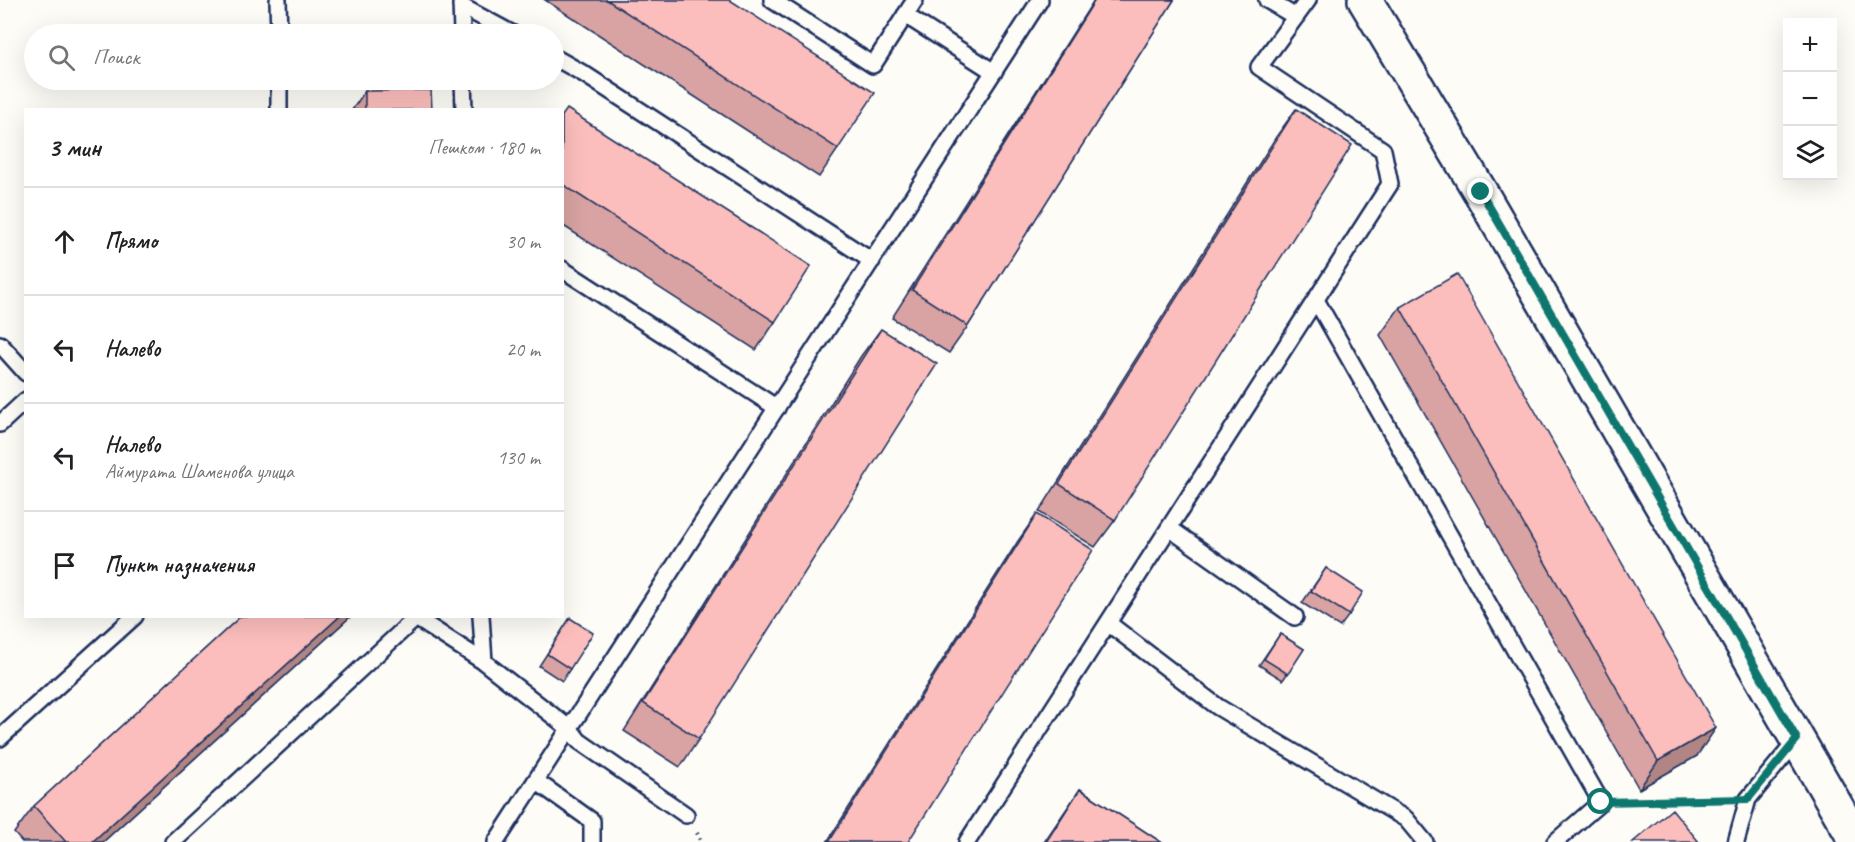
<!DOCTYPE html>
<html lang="ru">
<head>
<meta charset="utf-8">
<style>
  body { margin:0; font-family:Caveat,sans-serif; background:#f6f6f6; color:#202124 }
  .controls { position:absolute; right:18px; top:18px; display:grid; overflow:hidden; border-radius:0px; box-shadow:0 6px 24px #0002 }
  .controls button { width:54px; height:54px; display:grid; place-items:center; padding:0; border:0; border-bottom:2px solid #e0e0e0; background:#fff; color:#202124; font:30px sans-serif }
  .stop { position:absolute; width:18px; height:18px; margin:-14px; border:4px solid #0f766e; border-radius:50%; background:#fff }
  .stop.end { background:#0f766e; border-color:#fff; box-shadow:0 2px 6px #0008 }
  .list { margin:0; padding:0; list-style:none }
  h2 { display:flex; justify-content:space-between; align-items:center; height:78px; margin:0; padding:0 24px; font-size:26px }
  h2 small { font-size:20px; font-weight:400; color:#757577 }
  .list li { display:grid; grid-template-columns:39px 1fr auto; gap:18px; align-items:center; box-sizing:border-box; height:108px; padding:0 24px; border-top:2px solid #e0e0e0 }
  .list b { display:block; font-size:22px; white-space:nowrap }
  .list p { margin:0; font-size:20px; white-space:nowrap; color:#757577 }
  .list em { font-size:20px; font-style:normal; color:#757577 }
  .icon { flex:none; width:33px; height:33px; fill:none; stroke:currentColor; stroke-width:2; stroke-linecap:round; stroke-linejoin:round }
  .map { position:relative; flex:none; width:1855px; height:842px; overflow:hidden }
  .search { position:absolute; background:#fff; box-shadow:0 6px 24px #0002; left:24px; top:24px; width:540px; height:66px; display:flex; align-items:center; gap:15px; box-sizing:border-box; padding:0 21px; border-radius:33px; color:#757577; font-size:22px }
  .panel { position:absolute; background:#fff; box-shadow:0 6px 24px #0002; left:24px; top:108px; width:540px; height:510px; border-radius:0px }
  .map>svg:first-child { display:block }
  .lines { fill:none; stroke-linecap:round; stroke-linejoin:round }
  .service-casing { stroke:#1b2f5e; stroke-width:20 }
  .tertiary-casing { stroke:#1b2f5e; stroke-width:38 }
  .path { stroke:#1b2f5e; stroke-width:4; stroke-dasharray:1.5 4.5; stroke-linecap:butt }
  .service { stroke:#fdfcf7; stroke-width:15 }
  .tertiary { stroke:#fdfcf7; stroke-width:33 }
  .wall { fill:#d8a3a2; stroke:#1b2f5e; stroke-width:1.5 }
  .shaded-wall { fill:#b08584; stroke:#1b2f5e; stroke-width:1.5 }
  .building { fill:#fbbebc; stroke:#1b2f5e; stroke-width:1.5 }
  .route { stroke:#0f766e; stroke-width:8 }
</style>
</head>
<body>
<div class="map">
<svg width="1855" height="842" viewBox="0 0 1855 842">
  <rect width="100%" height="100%" fill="#fdfcf7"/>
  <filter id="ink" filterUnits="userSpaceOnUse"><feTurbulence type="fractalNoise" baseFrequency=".0167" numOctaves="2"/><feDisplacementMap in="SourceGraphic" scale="12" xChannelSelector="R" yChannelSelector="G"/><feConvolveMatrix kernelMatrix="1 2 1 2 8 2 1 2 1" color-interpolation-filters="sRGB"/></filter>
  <g filter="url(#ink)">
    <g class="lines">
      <!-- service casing -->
      <g class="service-casing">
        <path id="service" d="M 278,0 L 279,34
          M 461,0 L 462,34
          M 772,0 L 873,65 L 915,0
          M 1267,0 L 1296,17
          M 461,6 L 513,34
          M 905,15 L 994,72
          M 554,57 L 584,74 L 872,261
          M 279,80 L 279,110
          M 463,80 L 464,110
          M 562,269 L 777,408
          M 1316,300 L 1601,802 L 1555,842
          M 0,344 L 26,373
          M 0,424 L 26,400
          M 1169,528 L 1295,617
          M 481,616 L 484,662 L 570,729 L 579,741 L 686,815
          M 416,618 L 484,662
          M 1108,623 L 1218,707 L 1406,819 L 1425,842
          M 0,738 L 135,616
          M 536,781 L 592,821 L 592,842
          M 173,842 L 418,616
          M 496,842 L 1040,0
          M 967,842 L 1390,184 L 1383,150 L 1259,67 L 1308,0
          M 1736,842 L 1748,799 L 1798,739"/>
      </g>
      <!-- tertiary casing -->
      <g class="tertiary-casing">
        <path id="tertiary" d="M 1365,0 L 1481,193 L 1855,839"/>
      </g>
      <!-- path -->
      <path class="path" d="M 1623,802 L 1723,799
        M 697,833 L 702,842"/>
      <!-- service -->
      <use href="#service" class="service"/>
      <!-- tertiary -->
      <use href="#tertiary" class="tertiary"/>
    </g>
    <!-- wall -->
    <path class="wall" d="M 545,0 L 730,0 L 838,149 L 819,177 Z
      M 1094,0 L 1174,0 L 968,326 L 949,353 L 892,318 Z
      M 365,91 L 432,110 L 352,110 Z
      M 1296,109 L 1115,520 L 1095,547 L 1039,512 L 1276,137 Z
      M 562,116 L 775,322 L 756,350 L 562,225 Z
      M 1400,307 L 1697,756 L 1639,789 L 1380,335 Z
      M 881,329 L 699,739 L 680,767 L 624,731 L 861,356 Z
      M 1037,514 L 908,842 L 827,842 L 1018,541 Z
      M 1326,568 L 1349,615 L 1340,627 L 1302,603 Z
      M 241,616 L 351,616 L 103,842 L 22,842 L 14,833 L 34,806 Z
      M 570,618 L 570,669 L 562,681 L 539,666 Z
      M 1280,634 L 1304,649 L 1283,680 L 1259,665 Z
      M 1080,789 L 1161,842 L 1044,842 Z"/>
    <!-- shaded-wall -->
    <path class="shaded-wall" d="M 340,616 L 351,616 L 103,842 L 92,842 Z
      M 1716,728 L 1697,756 L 1639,789 L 1658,761 Z"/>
    <!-- building -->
    <path class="building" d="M 607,0 L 730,0 L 875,93 L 838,149 Z
      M 1095,0 L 1174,0 L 968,326 L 912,290 Z
      M 431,90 L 432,110 L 365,110 L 365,91 Z
      M 567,109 L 811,266 L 775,322 L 562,184 L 562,116 Z
      M 1296,109 L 1352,145 L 1115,520 L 1059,484 Z
      M 1457,274 L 1716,728 L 1658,761 L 1400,307 Z
      M 881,329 L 937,364 L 699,739 L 643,703 Z
      M 1037,514 L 1093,550 L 908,842 L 829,842 Z
      M 1326,568 L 1363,592 L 1349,615 L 1311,591 Z
      M 241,616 L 340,616 L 92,842 L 66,842 L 34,806 Z
      M 570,618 L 593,633 L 570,669 L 547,654 Z
      M 1280,634 L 1304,649 L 1288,674 L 1264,659 Z
      M 1080,789 L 1161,842 L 1046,842 Z
      M 1672,809 L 1699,842 L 1633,842 Z"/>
  </g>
  <g class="lines" filter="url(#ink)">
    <!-- route -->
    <path class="route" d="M 1481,192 L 1797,739 L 1748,799 L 1601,802"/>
  </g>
</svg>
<div class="controls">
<button>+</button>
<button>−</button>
<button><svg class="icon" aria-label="layers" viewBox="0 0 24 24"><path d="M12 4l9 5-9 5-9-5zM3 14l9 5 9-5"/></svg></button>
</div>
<div class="stop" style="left:1601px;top:802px"></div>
<div class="stop end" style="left:1481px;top:192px"></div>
<div class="search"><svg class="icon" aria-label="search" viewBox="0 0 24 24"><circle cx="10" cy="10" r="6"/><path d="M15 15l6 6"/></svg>Поиск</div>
<section class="panel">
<h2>3 мин<small>Пешком · 180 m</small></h2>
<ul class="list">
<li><svg class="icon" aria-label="ahead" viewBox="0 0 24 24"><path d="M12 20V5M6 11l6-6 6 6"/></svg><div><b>Прямо</b></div><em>30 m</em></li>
<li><svg class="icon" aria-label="left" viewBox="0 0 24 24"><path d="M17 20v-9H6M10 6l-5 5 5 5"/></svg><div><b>Налево</b></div><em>20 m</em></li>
<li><svg class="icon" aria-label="left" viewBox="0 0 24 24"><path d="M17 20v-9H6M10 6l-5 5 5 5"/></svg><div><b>Налево</b><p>Аймурата Шаменова улица</p></div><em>130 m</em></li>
<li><svg class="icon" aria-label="arrive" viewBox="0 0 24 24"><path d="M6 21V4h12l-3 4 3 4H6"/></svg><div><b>Пункт назначения</b></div></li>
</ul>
</section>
</div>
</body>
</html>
